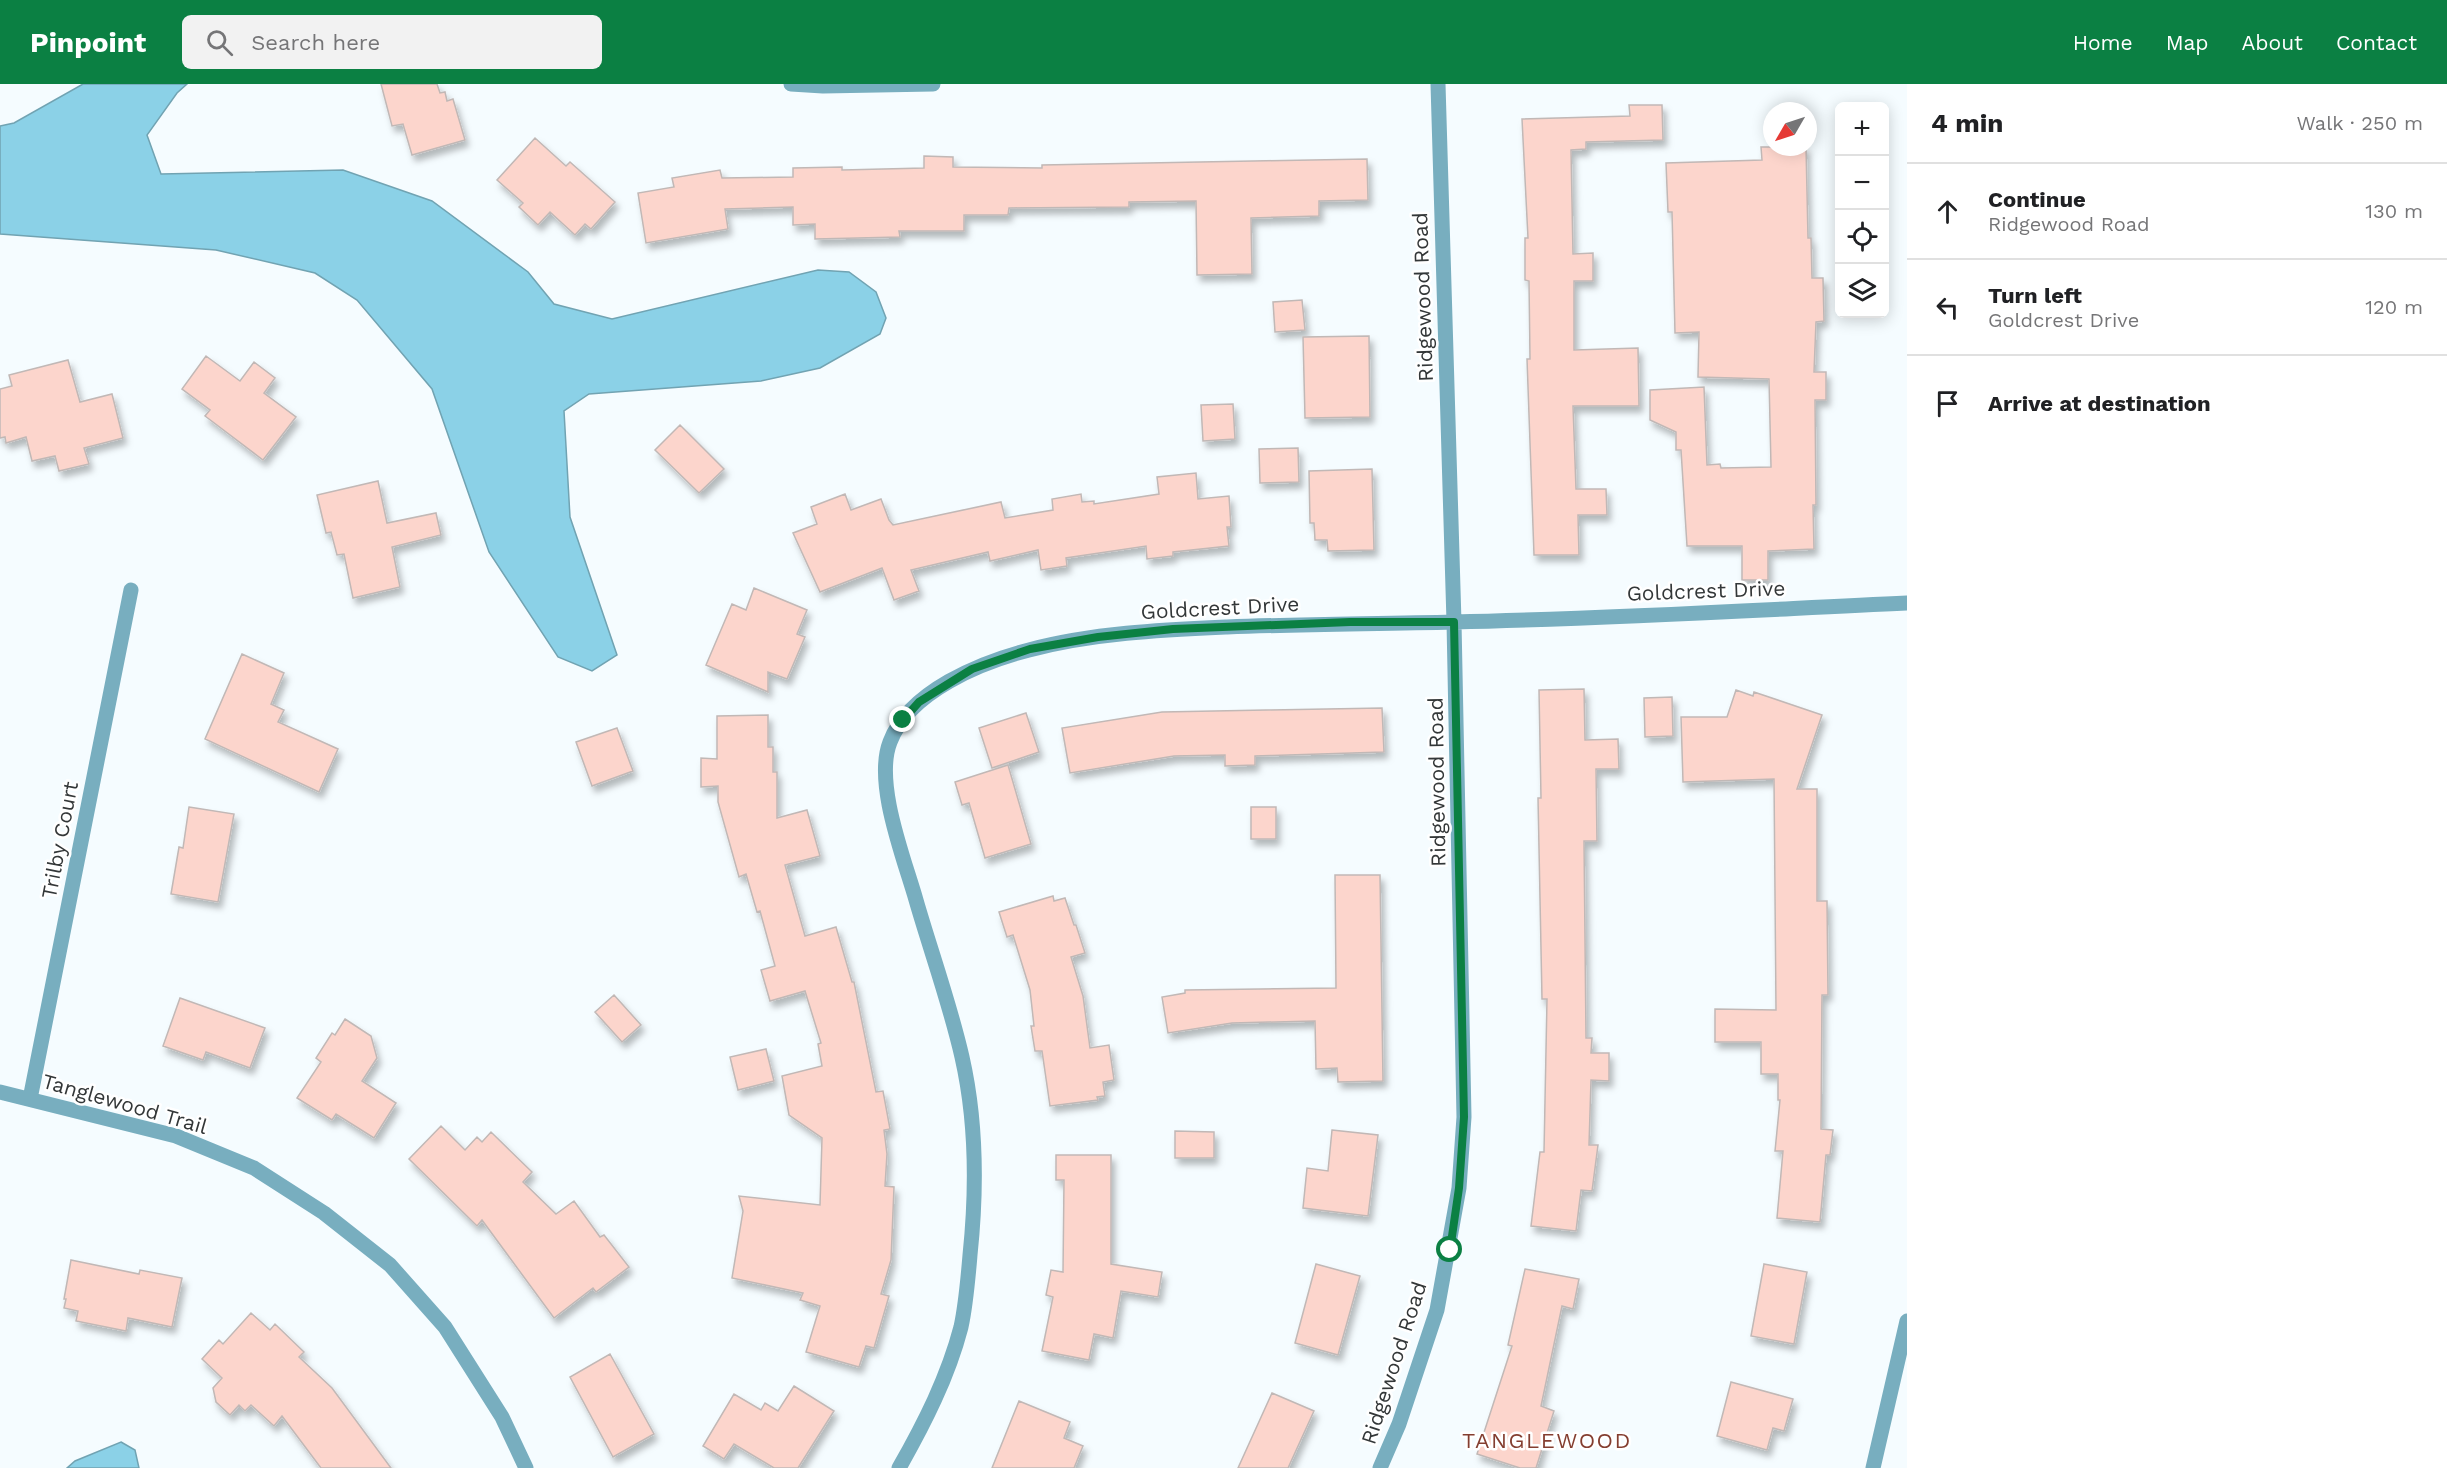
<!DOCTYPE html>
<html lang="en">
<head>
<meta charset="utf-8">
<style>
  body { margin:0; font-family:"Work Sans",sans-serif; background:#f2f2f2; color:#202124 }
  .controls { position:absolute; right:18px; top:18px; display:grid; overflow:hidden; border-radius:9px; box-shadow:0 3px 15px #0003 }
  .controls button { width:54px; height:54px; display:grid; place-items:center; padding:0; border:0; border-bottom:2px solid #e0e0e0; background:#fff; color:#202124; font:30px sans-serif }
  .compass { position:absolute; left:1763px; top:18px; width:54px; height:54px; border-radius:50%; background:#fff; box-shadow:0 3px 15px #0003; rotate:231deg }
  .stop { position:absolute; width:18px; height:18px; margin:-14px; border:4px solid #0b8043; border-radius:50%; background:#fff }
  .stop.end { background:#0b8043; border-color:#fff; box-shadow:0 2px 6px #0008 }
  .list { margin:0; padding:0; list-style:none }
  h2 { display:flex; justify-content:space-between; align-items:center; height:78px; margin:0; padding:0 24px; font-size:26px }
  h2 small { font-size:20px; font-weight:400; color:#757577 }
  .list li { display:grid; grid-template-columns:39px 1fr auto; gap:18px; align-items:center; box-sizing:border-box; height:96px; padding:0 24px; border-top:2px solid #e0e0e0 }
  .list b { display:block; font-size:22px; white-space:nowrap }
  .list p { margin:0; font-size:20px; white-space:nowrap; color:#757577 }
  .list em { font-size:20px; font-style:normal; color:#757577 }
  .icon { flex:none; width:33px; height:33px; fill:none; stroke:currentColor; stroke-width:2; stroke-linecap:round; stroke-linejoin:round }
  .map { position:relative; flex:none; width:1907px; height:1384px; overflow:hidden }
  header { display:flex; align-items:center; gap:36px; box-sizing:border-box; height:84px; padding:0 30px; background:#0b8043; color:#fff }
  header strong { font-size:28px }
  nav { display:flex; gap:33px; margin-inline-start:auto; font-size:21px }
  .search { width:420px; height:54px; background:#f2f2f2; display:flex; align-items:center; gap:15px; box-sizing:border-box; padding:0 21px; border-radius:9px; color:#757577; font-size:22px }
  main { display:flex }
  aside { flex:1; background:#fff }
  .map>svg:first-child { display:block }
  .water { fill:#8bd1e7; stroke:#71a3b2; stroke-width:1.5 }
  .building { fill:#fcd5cc; stroke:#c1b8b6; stroke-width:1.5; filter:url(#shadow) }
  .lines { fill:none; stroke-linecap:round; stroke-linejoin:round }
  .minor { stroke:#78aebf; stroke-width:15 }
  .route { stroke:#0b8043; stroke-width:8 }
  .labels { text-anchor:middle; stroke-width:5; stroke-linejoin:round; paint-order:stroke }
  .street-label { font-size:21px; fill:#333738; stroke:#fff }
  .neighbourhood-label { font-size:22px; letter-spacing:1.5px; fill:#843e30; stroke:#fff }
</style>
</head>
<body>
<header>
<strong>Pinpoint</strong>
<div class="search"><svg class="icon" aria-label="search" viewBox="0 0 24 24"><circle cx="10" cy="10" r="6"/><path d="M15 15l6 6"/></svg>Search here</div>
<nav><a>Home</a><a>Map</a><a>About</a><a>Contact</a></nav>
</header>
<main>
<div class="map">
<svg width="1907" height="1384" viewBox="0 0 1907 1384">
  <defs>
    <filter id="shadow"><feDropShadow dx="3.5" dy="6" stdDeviation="3" flood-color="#0004"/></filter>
  </defs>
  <rect width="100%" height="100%" fill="#f5fcff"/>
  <!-- water -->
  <path class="water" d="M 83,0 L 187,0 L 177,9 L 147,51 L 161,90 L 343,86 L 432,117 L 528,188 L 554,220 L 612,235 L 818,186 L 849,188 L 876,208 L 886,234 L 880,250 L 820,284 L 761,297 L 589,310 L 564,327 L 570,433 L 617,571 L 592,587 L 558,573 L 489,468 L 432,305 L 357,216 L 315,189 L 216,166 L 0,150 L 0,42 L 14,39 Z
    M 121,1358 L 135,1366 L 139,1384 L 67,1384 L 75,1377 Z"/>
  <!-- building -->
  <path class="building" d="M 381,0 L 437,0 L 440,9 L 445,8 L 447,17 L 453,15 L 465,56 L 412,71 L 403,40 L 392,42 Z
    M 1629,21 L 1662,21 L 1663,56 L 1586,58 L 1586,65 L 1571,66 L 1573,170 L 1593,169 L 1593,197 L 1574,197 L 1574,266 L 1638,264 L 1639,322 L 1573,322 L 1576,405 L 1606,405 L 1607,431 L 1578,431 L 1579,471 L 1534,471 L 1527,275 L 1530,275 L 1529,197 L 1525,196 L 1525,154 L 1528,154 L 1522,35 L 1630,32 Z
    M 535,54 L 566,82 L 570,78 L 615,118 L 591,145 L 585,140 L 575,151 L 550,128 L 538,141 L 519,123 L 523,119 L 497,96 Z
    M 1761,63 L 1806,63 L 1808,154 L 1811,154 L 1812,194 L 1823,194 L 1824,237 L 1816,238 L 1814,288 L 1826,288 L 1826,316 L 1815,316 L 1816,421 L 1813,421 L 1814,465 L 1768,467 L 1768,496 L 1742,496 L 1742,462 L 1687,462 L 1681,366 L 1676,366 L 1676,348 L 1650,336 L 1650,306 L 1704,303 L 1707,381 L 1720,380 L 1721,384 L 1771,383 L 1769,295 L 1698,293 L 1699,248 L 1675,249 L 1672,128 L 1668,128 L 1666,79 L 1762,76 Z
    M 924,72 L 953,73 L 953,83 L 1042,84 L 1042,81 L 1367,75 L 1368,116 L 1319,117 L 1319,132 L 1251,134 L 1252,190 L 1197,191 L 1196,117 L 1129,118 L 1129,123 L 1009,124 L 1008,131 L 964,131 L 964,147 L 899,147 L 900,153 L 815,155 L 815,140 L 793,141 L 793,123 L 725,125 L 728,145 L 646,159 L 638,109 L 674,103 L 672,94 L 720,86 L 722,94 L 793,93 L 793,84 L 842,83 L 842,86 L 924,84 Z
    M 1302,216 L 1305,246 L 1275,248 L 1273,218 Z
    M 1369,252 L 1370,333 L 1305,334 L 1303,253 Z
    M 206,272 L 240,297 L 254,278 L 275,294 L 264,309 L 296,333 L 263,376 L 205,332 L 210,326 L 182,305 Z
    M 68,276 L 80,318 L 112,310 L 123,354 L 84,364 L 89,380 L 59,387 L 55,372 L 32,377 L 26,353 L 6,359 L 5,353 L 0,354 L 0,305 L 12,302 L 9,291 Z
    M 1233,320 L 1235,355 L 1203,357 L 1201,321 Z
    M 680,341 L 724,385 L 699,409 L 655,366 Z
    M 1298,364 L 1299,398 L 1260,399 L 1259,365 Z
    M 1372,385 L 1374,466 L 1328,467 L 1327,456 L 1315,456 L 1314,439 L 1310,439 L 1309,387 Z
    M 1196,389 L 1198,415 L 1229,412 L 1231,443 L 1227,443 L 1229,462 L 1173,468 L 1173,472 L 1147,475 L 1146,462 L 1066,474 L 1067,482 L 1041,486 L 1038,466 L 990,477 L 988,468 L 911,486 L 919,507 L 894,516 L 882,484 L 820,508 L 793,449 L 817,440 L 811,423 L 845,410 L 851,426 L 881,415 L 889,436 L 893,441 L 1001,418 L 1005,434 L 1053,426 L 1052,415 L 1081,410 L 1082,418 L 1094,417 L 1094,420 L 1159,410 L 1157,393 Z
    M 378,397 L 387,439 L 436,429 L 441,451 L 392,463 L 400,503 L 353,514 L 344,470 L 337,471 L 331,448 L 326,449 L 317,411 Z
    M 754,504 L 807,526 L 797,550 L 805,553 L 787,595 L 768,588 L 768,608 L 706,581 L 732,520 L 746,526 Z
    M 242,570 L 284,589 L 271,620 L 284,626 L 278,638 L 338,665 L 319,708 L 205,655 Z
    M 1584,605 L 1585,656 L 1618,655 L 1619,685 L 1596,685 L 1597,757 L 1584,757 L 1586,954 L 1592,954 L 1591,969 L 1609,969 L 1609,997 L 1591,996 L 1589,1061 L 1598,1061 L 1592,1107 L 1581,1106 L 1576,1147 L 1531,1142 L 1540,1068 L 1544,1068 L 1547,915 L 1542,915 L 1538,714 L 1541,714 L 1539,606 Z
    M 1736,606 L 1753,612 L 1754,608 L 1822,631 L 1797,705 L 1817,705 L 1817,817 L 1827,817 L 1828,911 L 1822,911 L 1821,1045 L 1833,1046 L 1830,1071 L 1826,1071 L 1820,1138 L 1777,1134 L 1783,1067 L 1775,1067 L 1780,1016 L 1778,1016 L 1778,990 L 1761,990 L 1761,958 L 1715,958 L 1715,925 L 1776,926 L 1774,695 L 1683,698 L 1681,633 L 1727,633 Z
    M 1672,613 L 1673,652 L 1645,653 L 1644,614 Z
    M 1382,624 L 1384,668 L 1255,672 L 1255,681 L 1225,682 L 1225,671 L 1174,672 L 1070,689 L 1062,644 L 1162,628 Z
    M 1026,629 L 1039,668 L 992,684 L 979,644 Z
    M 768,631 L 768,663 L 773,663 L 773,688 L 777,688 L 777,734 L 807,726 L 820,772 L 785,781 L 805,852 L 836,843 L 852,898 L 854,898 L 876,1008 L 883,1007 L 890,1045 L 884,1046 L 887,1070 L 885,1102 L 894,1103 L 891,1176 L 881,1210 L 889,1212 L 874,1264 L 866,1262 L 859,1283 L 806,1268 L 820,1222 L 800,1216 L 803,1209 L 732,1194 L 743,1127 L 739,1112 L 820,1121 L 822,1054 L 789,1031 L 782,992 L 822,982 L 818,960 L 821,959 L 805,907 L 770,917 L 761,886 L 775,882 L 760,827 L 757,828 L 746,790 L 739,793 L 718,718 L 718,702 L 701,703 L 701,674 L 717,675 L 717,632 Z
    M 617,644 L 633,687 L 592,702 L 576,658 Z
    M 1008,681 L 1031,760 L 985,774 L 969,719 L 962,721 L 955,698 Z
    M 189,723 L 234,730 L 218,818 L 171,810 L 179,763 L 183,764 Z
    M 1251,723 L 1276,723 L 1276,755 L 1251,755 Z
    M 1335,791 L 1380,791 L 1383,997 L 1338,998 L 1337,984 L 1316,985 L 1315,937 L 1232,939 L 1168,949 L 1162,913 L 1185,909 L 1185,906 L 1336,904 Z
    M 1053,812 L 1054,817 L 1065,814 L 1074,841 L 1076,841 L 1085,869 L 1071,873 L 1083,912 L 1090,964 L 1109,961 L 1114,996 L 1103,998 L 1105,1012 L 1097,1013 L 1098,1016 L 1050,1022 L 1042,967 L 1035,967 L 1031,942 L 1034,942 L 1030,906 L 1013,851 L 1007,853 L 999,828 Z
    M 614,911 L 641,941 L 622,958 L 595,928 Z
    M 180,914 L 265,944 L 250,984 L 206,968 L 203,976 L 163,962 Z
    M 345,935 L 371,952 L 377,974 L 362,997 L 396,1019 L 374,1054 L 336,1030 L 332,1036 L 297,1014 L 321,978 L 316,974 L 332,949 L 335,951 Z
    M 766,965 L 774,997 L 738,1006 L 730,973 Z
    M 441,1042 L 465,1066 L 477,1053 L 482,1058 L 491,1048 L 532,1088 L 523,1098 L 556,1130 L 574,1117 L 600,1153 L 604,1151 L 629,1183 L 596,1208 L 593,1204 L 554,1234 L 482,1136 L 477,1142 L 409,1075 Z
    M 1332,1046 L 1378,1051 L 1368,1132 L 1303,1124 L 1307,1084 L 1328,1087 Z
    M 1175,1047 L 1214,1048 L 1214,1074 L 1175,1074 Z
    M 1056,1071 L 1111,1071 L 1111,1180 L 1162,1188 L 1158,1213 L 1121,1207 L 1113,1254 L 1094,1250 L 1089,1276 L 1042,1267 L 1053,1213 L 1046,1211 L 1051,1186 L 1063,1188 L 1064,1096 L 1056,1096 Z
    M 71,1176 L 139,1190 L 140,1186 L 182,1194 L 172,1243 L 128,1234 L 126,1247 L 76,1237 L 78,1227 L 64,1224 L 66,1215 L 64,1215 Z
    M 1316,1180 L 1360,1192 L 1338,1271 L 1295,1259 Z
    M 1764,1180 L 1807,1188 L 1794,1260 L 1751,1252 Z
    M 1525,1185 L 1579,1195 L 1573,1225 L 1562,1222 L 1541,1322 L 1554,1327 L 1536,1384 L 1520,1384 L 1477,1370 L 1512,1262 L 1508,1261 Z
    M 251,1229 L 270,1246 L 275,1240 L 304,1268 L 299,1273 L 332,1304 L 391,1384 L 321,1384 L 282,1332 L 274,1342 L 251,1321 L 245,1327 L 239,1321 L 230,1331 L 216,1318 L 213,1304 L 222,1294 L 202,1275 L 219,1256 L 223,1260 Z
    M 610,1270 L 654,1350 L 613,1373 L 570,1293 Z
    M 1731,1298 L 1793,1315 L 1784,1347 L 1773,1344 L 1767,1366 L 1717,1352 Z
    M 794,1302 L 834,1327 L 798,1384 L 774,1384 L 734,1360 L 724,1375 L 703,1362 L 734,1310 L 761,1326 L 765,1319 L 778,1327 Z
    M 1272,1309 L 1314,1327 L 1288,1384 L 1238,1384 Z
    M 1019,1317 L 1070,1338 L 1064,1354 L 1083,1362 L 1074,1384 L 992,1384 Z"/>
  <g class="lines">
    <!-- minor -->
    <path class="minor" d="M 791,0 L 823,2 L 933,0
      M 0,1008 L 176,1052 L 254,1084 L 324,1129 L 390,1181 L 445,1243 L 502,1333 L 526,1384
      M 30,1015 L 131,506
      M 899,1384 C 924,1340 948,1293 961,1243 C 966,1220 968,1195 970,1171 C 977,1104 977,1039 962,973 C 950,920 931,868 916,816 C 904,774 874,699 890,658 C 909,607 982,578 1029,566 C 1093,549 1161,546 1227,543 C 1303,540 1378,540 1454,538 C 1605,535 1756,526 1907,519
      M 1380,1384 L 1399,1340 L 1437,1226 L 1459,1104 L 1464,1033 L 1454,538 L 1438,0
      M 1873,1384 L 1907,1237"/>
  </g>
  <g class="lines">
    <!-- route -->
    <path class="route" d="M 903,636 L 919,618 L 972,585 L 1030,565 L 1098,553 L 1173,545 L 1350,538 L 1454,538 L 1464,1033 L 1459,1104 L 1450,1166"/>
  </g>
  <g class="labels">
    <!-- street labels -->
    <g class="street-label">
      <text transform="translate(1423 213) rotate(-92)" y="7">Ridgewood Road</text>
      <text transform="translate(1706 507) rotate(-2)" y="7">Goldcrest Drive</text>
      <text transform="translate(1220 524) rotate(-3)" y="7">Goldcrest Drive</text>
      <text transform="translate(1437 698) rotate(-91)" y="7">Ridgewood Road</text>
      <text transform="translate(60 756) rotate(-79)" y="7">Trilby Court</text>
      <text transform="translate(125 1020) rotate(16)" y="7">Tanglewood Trail</text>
      <text transform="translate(1394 1279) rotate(-72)" y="7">Ridgewood Road</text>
    </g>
    <!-- neighbourhood labels -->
    <g class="neighbourhood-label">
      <text x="1547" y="1364">TANGLEWOOD</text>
    </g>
  </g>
</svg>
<div class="controls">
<button>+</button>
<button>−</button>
<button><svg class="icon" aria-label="locate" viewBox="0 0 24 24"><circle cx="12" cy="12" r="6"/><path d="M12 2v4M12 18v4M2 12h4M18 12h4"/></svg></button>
<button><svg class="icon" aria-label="layers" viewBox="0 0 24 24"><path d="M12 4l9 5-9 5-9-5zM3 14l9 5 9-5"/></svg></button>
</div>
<svg class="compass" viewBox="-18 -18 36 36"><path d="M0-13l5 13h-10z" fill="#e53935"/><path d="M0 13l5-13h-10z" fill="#757577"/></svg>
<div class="stop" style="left:1450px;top:1166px"></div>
<div class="stop end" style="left:903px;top:636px"></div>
</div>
<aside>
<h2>4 min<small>Walk · 250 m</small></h2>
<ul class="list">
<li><svg class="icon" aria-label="ahead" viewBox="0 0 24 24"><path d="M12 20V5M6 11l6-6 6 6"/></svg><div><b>Continue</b><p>Ridgewood Road</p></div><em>130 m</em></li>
<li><svg class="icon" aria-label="left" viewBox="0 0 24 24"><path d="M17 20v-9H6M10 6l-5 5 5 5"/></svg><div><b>Turn left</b><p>Goldcrest Drive</p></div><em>120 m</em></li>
<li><svg class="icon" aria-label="arrive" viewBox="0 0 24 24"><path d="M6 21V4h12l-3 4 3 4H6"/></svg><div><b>Arrive at destination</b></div></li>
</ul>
</aside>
</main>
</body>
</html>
